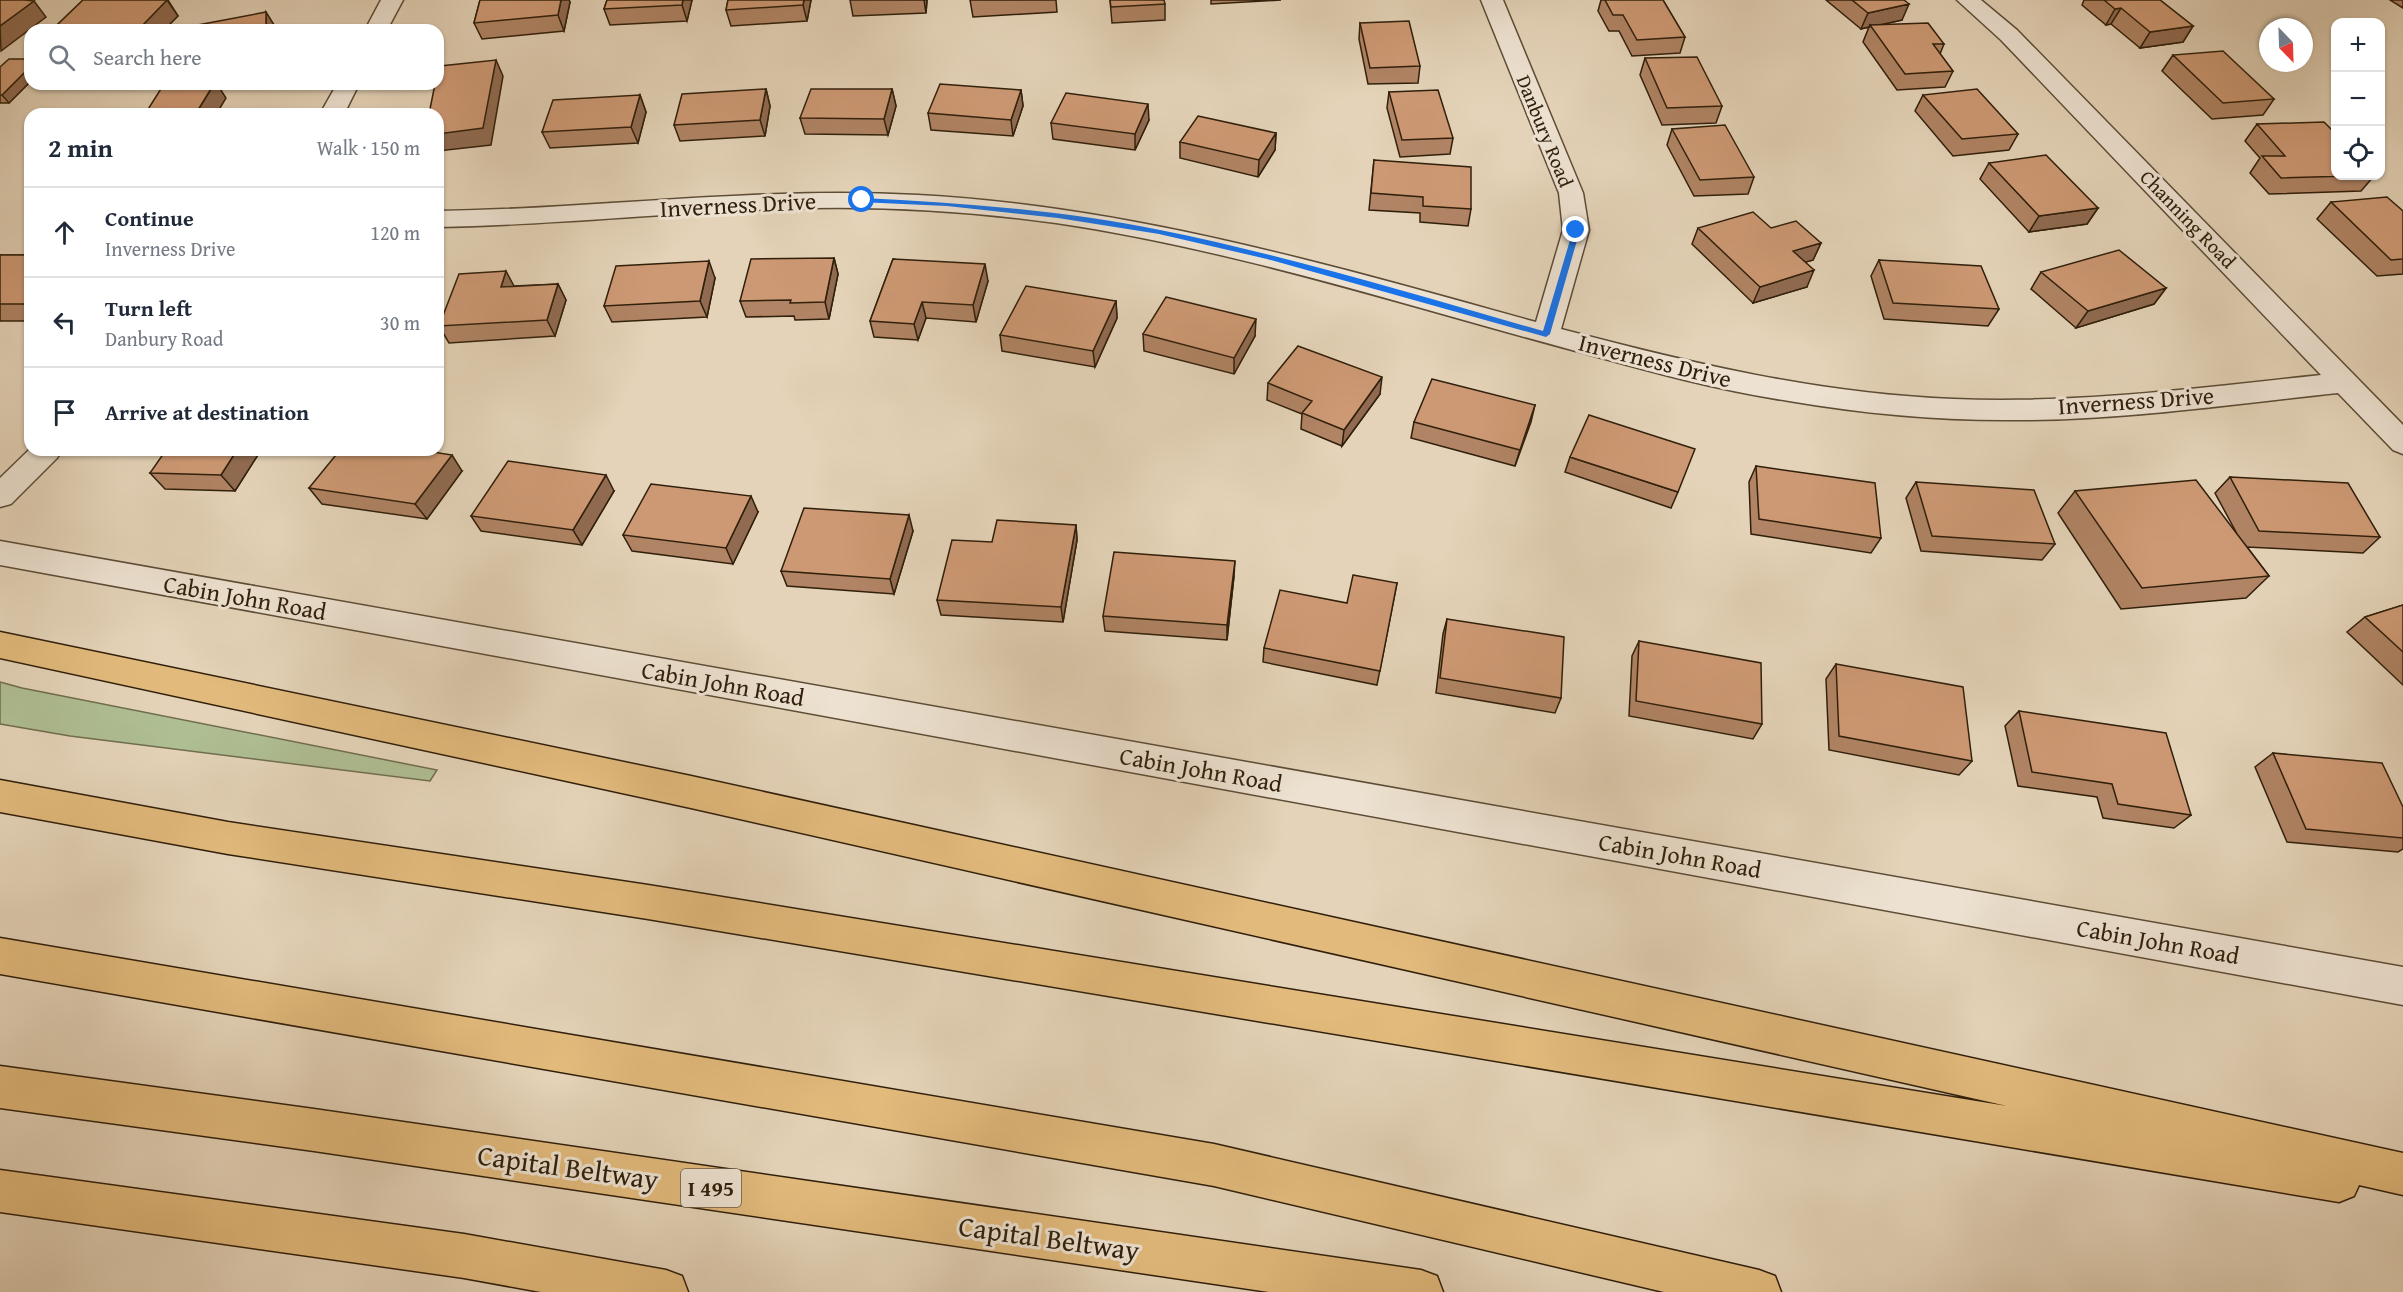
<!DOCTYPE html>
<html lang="en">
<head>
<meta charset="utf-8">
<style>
  body { margin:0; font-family:"Gentium Book Plus",serif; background:#f2f2f3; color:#1f2937 }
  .controls { position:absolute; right:18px; top:18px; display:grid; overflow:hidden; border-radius:12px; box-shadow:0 2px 4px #0004 }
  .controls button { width:54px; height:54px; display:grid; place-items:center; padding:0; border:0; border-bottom:2px solid #e0e1e3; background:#fff; color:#1f2937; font:30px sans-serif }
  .compass { position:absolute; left:2259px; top:18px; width:54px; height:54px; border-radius:50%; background:#fff; box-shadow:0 2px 4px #0004; rotate:157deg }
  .stop { position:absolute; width:18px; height:18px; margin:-14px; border:4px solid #1a73e8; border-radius:50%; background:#fff }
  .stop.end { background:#1a73e8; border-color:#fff; box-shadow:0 2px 6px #0008 }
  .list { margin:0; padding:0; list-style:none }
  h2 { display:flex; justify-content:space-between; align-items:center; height:78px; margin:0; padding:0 24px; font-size:26px }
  h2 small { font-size:20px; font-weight:400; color:#747a83 }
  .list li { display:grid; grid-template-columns:39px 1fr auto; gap:18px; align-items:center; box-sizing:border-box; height:90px; padding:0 24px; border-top:2px solid #e0e1e3 }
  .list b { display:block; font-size:22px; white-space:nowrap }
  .list p { margin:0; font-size:20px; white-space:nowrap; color:#747a83 }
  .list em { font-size:20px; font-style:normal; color:#747a83 }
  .icon { flex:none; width:33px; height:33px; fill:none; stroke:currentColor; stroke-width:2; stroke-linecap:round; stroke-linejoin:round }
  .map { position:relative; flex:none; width:2403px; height:1292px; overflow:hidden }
  .search { position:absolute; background:#fff; box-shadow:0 2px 4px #0004; left:24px; top:24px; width:420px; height:66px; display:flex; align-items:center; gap:15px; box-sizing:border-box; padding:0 21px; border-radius:18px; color:#747a83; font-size:22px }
  .panel { position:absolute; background:#fff; box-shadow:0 2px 4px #0004; left:24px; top:108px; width:420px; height:348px; border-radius:18px }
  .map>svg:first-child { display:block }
  .green { fill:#afbe93; stroke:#706e4f; stroke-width:1.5 }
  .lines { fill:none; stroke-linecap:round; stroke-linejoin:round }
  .street-casing { stroke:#5d4c36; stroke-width:3 }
  .highway-casing { stroke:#301f0b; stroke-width:3 }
  .street { fill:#ede2d1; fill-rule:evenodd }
  .highway { fill:#e2ba7c; fill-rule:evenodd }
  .wall { fill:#b08464; stroke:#301f0b; stroke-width:1.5 }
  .shaded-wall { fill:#906b51; stroke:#301f0b; stroke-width:1.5 }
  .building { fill:#cd9974; stroke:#301f0b; stroke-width:1.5 }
  .route { fill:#1a73e8 }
  .labels { text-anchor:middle; stroke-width:6; stroke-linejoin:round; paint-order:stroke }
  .far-street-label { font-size:20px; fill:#301f0b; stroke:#ede2d1 }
  .shield { fill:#ede2d1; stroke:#695a46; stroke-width:1.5 }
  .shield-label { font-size:22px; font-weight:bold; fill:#301f0b }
  .street-label { font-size:24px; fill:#301f0b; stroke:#ede2d1 }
  .near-street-label { font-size:28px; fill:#301f0b; stroke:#ede2d1 }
</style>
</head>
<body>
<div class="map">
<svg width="2403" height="1292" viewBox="0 0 2403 1292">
  <rect width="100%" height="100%" fill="#e4d3b8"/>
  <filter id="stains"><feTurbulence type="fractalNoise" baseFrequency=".00333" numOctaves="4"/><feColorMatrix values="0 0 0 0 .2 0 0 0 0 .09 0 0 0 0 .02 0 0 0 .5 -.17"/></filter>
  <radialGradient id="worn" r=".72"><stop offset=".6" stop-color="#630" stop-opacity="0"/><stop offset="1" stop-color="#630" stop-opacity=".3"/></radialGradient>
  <!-- green -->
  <path class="green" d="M 0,682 L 22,688 L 437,770 L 430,781 L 70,736 L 0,724 Z"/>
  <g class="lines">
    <!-- street casing -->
    <g class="street-casing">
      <path id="street" d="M 381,0 L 403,0 L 387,30 L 365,30 Z
        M 1481,0 L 1503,0 L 1583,193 L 1589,230 L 1561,329 C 1690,363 1820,394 1954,399 C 2077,404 2199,388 2321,375 L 2001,40 L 1957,0 L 1981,0 L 2017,30 L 2403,425 L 2403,454 L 2393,450 L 2338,393 C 2232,404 2126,420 2020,420 C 1942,421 1865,414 1789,401 C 1715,390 1644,370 1572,350 C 1401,304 1232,249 1056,223 C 963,210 869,205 776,209 C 663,213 551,225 438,227 L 438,211 C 598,209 758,186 918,195 C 1130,206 1333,266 1536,322 L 1563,230 L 1559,193 Z
        M 337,84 L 359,84 L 344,114 L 320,114 Z
        M 30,449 L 62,450 L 57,458 L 11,504 L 0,507 L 0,478 Z
        M 0,541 L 2403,967 L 2403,1005 L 0,565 Z"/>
    </g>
    <!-- highway casing -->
    <g class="highway-casing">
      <path id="highway" d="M 0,632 L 691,776 L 2403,1153 L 2403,1195 L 2359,1185 L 2354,1196 L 2339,1202 L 648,919 L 228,854 L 0,812 L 0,780 L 228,822 L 648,885 L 2007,1106 L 691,808 L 0,658 Z
        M 0,938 L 1214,1144 L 1759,1270 L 1775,1276 L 1781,1292 L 1664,1292 L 1214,1186 L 0,974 Z
        M 0,1066 L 314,1109 L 1421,1270 L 1437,1276 L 1443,1292 L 1269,1292 L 314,1151 L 0,1108 Z
        M 0,1170 L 464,1234 L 666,1270 L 682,1276 L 688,1292 L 541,1292 L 464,1278 L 0,1212 Z"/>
    </g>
    <!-- street -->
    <use href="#street" class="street"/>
    <!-- highway -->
    <use href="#highway" class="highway"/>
  </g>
  <!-- wall -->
  <path class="wall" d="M 83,0 L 168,0 L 178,16 L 164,30 L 58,30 L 56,26 Z
    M 480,0 L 569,0 L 570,2 L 564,31 L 482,39 L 474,23 Z
    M 607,0 L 692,0 L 687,21 L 610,25 L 604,9 Z
    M 728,0 L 811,0 L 807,21 L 731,26 L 726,10 Z
    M 850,0 L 927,0 L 926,13 L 853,16 Z
    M 970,0 L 1056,0 L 1057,12 L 973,17 Z
    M 1110,0 L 1165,4 L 1165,20 L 1112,23 Z
    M 1211,0 L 1281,0 L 1211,4 Z
    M 1601,0 L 1663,0 L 1685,37 L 1680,53 L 1632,56 L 1619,31 L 1609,31 L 1598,11 Z
    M 1826,0 L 1904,0 L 1902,20 L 1880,25 L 1944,44 L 1940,54 L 1953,71 L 1945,87 L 1897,90 L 1863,42 L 1869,27 L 1861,29 Z
    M 2084,0 L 2160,0 L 2193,26 L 2183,42 L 2140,48 L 2111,24 L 2106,25 L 2082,5 Z
    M 2390,0 L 2403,0 L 2403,8 Z
    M 1360,23 L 1420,66 L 1418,83 L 1368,84 L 1359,39 Z
    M 2173,55 L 2274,99 L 2263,115 L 2212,119 L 2162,71 Z
    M 1645,58 L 1722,106 L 1716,123 L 1662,125 L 1640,75 Z
    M 30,59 L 30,82 L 9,103 L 0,103 L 0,67 Z
    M 766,89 L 770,106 L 765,136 L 680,141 L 674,125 Z
    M 892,89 L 896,106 L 888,135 L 805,134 L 800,118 Z
    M 1021,90 L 1023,106 L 1013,136 L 931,130 L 928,113 Z
    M 1389,92 L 1453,138 L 1450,154 L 1400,157 L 1387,108 Z
    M 640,95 L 646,112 L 638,143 L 550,148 L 542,132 Z
    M 1923,95 L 2018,134 L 2009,150 L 1953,156 L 1915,111 Z
    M 1149,120 L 1135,150 L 1053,139 L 1051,123 Z
    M 2257,124 L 2336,176 L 2374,176 L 2361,191 L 2269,194 L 2250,173 L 2260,158 L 2245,141 Z
    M 1672,129 L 1754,177 L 1748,194 L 1694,196 L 1667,145 Z
    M 1276,133 L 1275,150 L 1258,177 L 1180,158 L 1180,142 Z
    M 1374,160 L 1471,209 L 1468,226 L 1420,222 L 1420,213 L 1369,210 Z
    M 1989,163 L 2098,208 L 2087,224 L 2029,232 L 1980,179 Z
    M 2331,202 L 2403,211 L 2403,274 L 2377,276 L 2317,219 Z
    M 1698,228 L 1771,228 L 1821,243 L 1813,260 L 1805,262 L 1807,287 L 1753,303 L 1692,244 Z
    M 0,255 L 30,255 L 30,321 L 0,321 Z
    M 834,258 L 838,274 L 829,319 L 795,320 L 794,316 L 746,317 L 740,301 Z
    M 893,259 L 988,281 L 976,322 L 926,318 L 918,340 L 874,337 L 870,321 Z
    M 1879,260 L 1999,309 L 1988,326 L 1884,319 L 1871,276 Z
    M 2041,272 L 2166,288 L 2154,304 L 2076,328 L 2031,289 Z
    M 715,278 L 707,317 L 612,322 L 604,306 Z
    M 558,284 L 566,300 L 555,336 L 449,343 L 439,326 L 514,286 Z
    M 1116,301 L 1117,318 L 1095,367 L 1002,351 L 1000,335 Z
    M 1143,334 L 1255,336 L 1234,374 L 1144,351 Z
    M 1268,383 L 1380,394 L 1342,446 L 1301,429 L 1302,414 L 1267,400 Z
    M 1535,405 L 1515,466 L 1411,438 L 1414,422 Z
    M 261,450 L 235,491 L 165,489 L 150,473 Z
    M 1570,457 L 1678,492 L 1671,508 L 1565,472 Z
    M 1756,466 L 1881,538 L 1871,553 L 1751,534 L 1749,482 Z
    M 462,471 L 427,519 L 322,504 L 309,488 Z
    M 2230,477 L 2380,537 L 2363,553 L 2247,547 L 2269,576 L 2246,598 L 2121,609 L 2058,513 L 2075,491 L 2236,532 L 2215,493 Z
    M 1916,482 L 2055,544 L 2042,560 L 1921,551 L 1906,498 Z
    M 614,491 L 582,545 L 481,531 L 471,516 Z
    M 758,512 L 733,564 L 632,551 L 623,535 Z
    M 1076,525 L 1077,540 L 1063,622 L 941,615 L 937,600 L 992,542 Z
    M 913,531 L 894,594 L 787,586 L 781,571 Z
    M 1234,576 L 1227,640 L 1105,631 L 1103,616 Z
    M 1397,583 L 1377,685 L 1263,662 L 1264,648 L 1347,603 Z
    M 2403,605 L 2403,685 L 2347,632 L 2365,617 Z
    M 1447,619 L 1561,698 L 1555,713 L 1436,693 L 1443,634 Z
    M 1639,641 L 1762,724 L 1753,739 L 1629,716 L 1632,656 Z
    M 1836,664 L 1972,761 L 1959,775 L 1829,750 L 1826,679 Z
    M 2019,711 L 2191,815 L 2174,828 L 2103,818 L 2097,797 L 2018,786 L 2005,726 Z
    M 2273,753 L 2403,807 L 2403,849 L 2398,852 L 2287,842 L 2255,767 Z"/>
  <!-- shaded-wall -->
  <path class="shaded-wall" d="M 167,0 L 178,16 L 164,30 L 138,30 Z
    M 561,0 L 569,0 L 570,2 L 564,31 L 558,15 Z
    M 683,0 L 692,0 L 687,21 L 682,5 Z
    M 804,0 L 811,0 L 807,21 L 803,5 Z
    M 924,0 L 927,0 L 926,13 Z
    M 34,1 L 46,17 L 1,51 L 0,26 Z
    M 1909,4 L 1902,20 L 1871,27 L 1870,25 L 1869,27 L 1861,29 L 1868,13 Z
    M 2121,8 L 2111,24 L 2106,25 L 2115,9 Z
    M 266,12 L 276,28 L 276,30 L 266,30 Z
    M 2193,26 L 2183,42 L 2140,48 L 2150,32 Z
    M 496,60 L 503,76 L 491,145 L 438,151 L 438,134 Z
    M 30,67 L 30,82 L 9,103 L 2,95 Z
    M 214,84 L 217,84 L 226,98 L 217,113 L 218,114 L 201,114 L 198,110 Z
    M 766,89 L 770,106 L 765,136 L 760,120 Z
    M 892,89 L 896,106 L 888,135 L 884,119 Z
    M 1021,90 L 1023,106 L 1013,136 L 1011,120 Z
    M 640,95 L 646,112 L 638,143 L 631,127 Z
    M 1148,104 L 1149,120 L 1135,150 L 1135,134 Z
    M 1276,133 L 1275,150 L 1258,177 L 1259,160 Z
    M 2098,208 L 2087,224 L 2029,232 L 2039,216 Z
    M 1821,243 L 1813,260 L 1786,268 L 1793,251 Z
    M 834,258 L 838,274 L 829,319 L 825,302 Z
    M 709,261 L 715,278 L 707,317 L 700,301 Z
    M 985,264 L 988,281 L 976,322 L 973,305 Z
    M 1814,270 L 1807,287 L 1753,303 L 1760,287 Z
    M 506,271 L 515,288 L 501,287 Z
    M 558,284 L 566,300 L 555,336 L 547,320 Z
    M 2166,288 L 2154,304 L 2076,328 L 2088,311 Z
    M 1116,301 L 1117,318 L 1095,367 L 1093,351 Z
    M 922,302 L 926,318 L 918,340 L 914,324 Z
    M 1256,319 L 1255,336 L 1234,374 L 1234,358 Z
    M 1382,377 L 1380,394 L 1342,446 L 1344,430 Z
    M 1535,405 L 1531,422 L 1515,466 L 1520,450 Z
    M 237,450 L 261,450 L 235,491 L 221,475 Z
    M 452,455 L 462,471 L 427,519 L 415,504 Z
    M 606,475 L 614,491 L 582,545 L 573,530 Z
    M 751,496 L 758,512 L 733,564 L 726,548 Z
    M 909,515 L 913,531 L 894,594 L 890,579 Z
    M 1076,525 L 1077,540 L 1063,622 L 1061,607 Z
    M 1235,561 L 1234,576 L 1227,640 L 1227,625 Z"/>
  <!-- building -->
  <path class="building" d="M 0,0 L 25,0 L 34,1 L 0,26 Z
    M 83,0 L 167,0 L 138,30 L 73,30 L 76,27 L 56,26 Z
    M 480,0 L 561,0 L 558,15 L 474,23 Z
    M 607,0 L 683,0 L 682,5 L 604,9 Z
    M 728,0 L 804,0 L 803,5 L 726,10 Z
    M 1110,0 L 1164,0 L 1165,4 L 1111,7 Z
    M 1605,0 L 1663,0 L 1685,37 L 1637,40 L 1623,15 L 1613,15 Z
    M 1852,0 L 1904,0 L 1909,4 L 1868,13 Z
    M 2104,0 L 2160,0 L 2193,26 L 2150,32 L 2121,8 L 2115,9 Z
    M 266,12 L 266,30 L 197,30 L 198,25 Z
    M 1409,21 L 1420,66 L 1370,68 L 1360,23 Z
    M 1928,23 L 1944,44 L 1933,44 L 1953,71 L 1905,74 L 1870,25 Z
    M 2223,51 L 2274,99 L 2223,103 L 2173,55 Z
    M 1697,57 L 1722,106 L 1667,108 L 1645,58 Z
    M 9,59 L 30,59 L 30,67 L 2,95 L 0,95 L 0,67 Z
    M 496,60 L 483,128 L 438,134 L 438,114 L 429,114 L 435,84 L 438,84 L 438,73 L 440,66 Z
    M 164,84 L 214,84 L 198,110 L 214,109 L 211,114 L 145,114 Z
    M 940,84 L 1021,90 L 1011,120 L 928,113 Z
    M 766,89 L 760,120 L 674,125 L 682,94 Z
    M 811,89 L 892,89 L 884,119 L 800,118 Z
    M 1977,89 L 2018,134 L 1962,139 L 1923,95 Z
    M 1438,90 L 1453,138 L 1402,140 L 1389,92 Z
    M 1066,93 L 1148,104 L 1135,134 L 1051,123 Z
    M 640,95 L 631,127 L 542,132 L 553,100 Z
    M 1198,116 L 1276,133 L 1259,160 L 1180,142 Z
    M 2324,122 L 2336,134 L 2336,176 L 2349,176 L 2281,178 L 2262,156 L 2285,156 L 2257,124 Z
    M 1725,125 L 1754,177 L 1700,180 L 1672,129 Z
    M 2046,155 L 2098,208 L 2039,216 L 1989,163 Z
    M 1374,160 L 1471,167 L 1471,209 L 1423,206 L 1423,197 L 1371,193 Z
    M 2387,197 L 2403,211 L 2403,259 L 2391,260 L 2331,202 Z
    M 1753,212 L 1771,228 L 1796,221 L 1821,243 L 1793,251 L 1814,270 L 1760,287 L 1698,228 Z
    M 2119,250 L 2166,288 L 2088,311 L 2041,272 Z
    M 0,255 L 30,255 L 30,304 L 0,304 Z
    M 834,258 L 825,302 L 790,303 L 791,300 L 740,301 L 751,259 Z
    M 893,259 L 985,264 L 973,305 L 922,302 L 914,324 L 870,321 Z
    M 1879,260 L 1981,266 L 1999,309 L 1893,303 Z
    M 709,261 L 700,301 L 604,306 L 616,266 Z
    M 506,271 L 501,287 L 558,284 L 547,320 L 439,326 L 459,274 Z
    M 1026,286 L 1116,301 L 1093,351 L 1000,335 Z
    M 1166,297 L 1256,319 L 1234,358 L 1143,334 Z
    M 1298,346 L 1382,377 L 1344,430 L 1302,413 L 1312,401 L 1268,383 Z
    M 1432,379 L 1535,405 L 1520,450 L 1414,422 Z
    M 1589,415 L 1695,449 L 1678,492 L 1570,457 Z
    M 166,450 L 237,450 L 221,475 L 150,473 Z
    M 340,450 L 420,450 L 452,455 L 415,504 L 309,488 Z
    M 508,461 L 606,475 L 573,530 L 471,516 Z
    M 1756,466 L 1875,483 L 1881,538 L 1759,519 Z
    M 2230,477 L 2348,483 L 2380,537 L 2259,531 Z
    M 2196,480 L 2269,576 L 2142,588 L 2075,491 Z
    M 1916,482 L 2034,490 L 2055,544 L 1932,536 Z
    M 651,484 L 751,496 L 726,548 L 623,535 Z
    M 804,508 L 909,515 L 890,579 L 781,571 Z
    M 997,520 L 1076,525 L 1061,607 L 937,600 L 952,540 L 992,542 Z
    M 1114,552 L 1235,561 L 1227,625 L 1103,616 Z
    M 1353,575 L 1397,583 L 1380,671 L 1264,648 L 1280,590 L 1347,603 Z
    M 2403,605 L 2403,652 L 2365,617 Z
    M 1447,619 L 1564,637 L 1561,698 L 1440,678 Z
    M 1639,641 L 1761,663 L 1762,724 L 1636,701 Z
    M 1836,664 L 1963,687 L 1972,761 L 1839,736 Z
    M 2019,711 L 2166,733 L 2191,815 L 2118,804 L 2112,784 L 2032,772 Z
    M 2273,753 L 2382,763 L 2403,807 L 2403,838 L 2306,829 Z"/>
  <!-- route -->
  <path class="route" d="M 862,198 C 962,203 1062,210 1160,230 C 1289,256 1416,295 1543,331 L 1573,230 L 1576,227 L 1580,230 L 1550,334 L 1546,337 L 1267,259 L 1159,234 L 1058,218 L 947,206 L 859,202 Z"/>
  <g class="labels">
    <!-- far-street labels -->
    <g class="far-street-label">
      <text transform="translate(1545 131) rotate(68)" y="7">Danbury Road</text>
      <text transform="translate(2188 219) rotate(46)" y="7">Channing Road</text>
    </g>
    <!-- shield labels -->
    <rect class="shield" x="681" y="1169" width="60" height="38" rx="4.5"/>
    <g class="shield-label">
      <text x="711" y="1196">I 495</text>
    </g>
    <!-- street labels -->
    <g class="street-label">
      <text transform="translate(738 205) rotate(-3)" y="8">Inverness Drive</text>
      <text transform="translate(1655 361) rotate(14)" y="8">Inverness Drive</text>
      <text transform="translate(2136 401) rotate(-4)" y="8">Inverness Drive</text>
      <text transform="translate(245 598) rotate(10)" y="8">Cabin John Road</text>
      <text transform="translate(723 684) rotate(10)" y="8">Cabin John Road</text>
      <text transform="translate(1201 770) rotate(10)" y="8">Cabin John Road</text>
      <text transform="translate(1680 856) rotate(10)" y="8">Cabin John Road</text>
      <text transform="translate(2158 942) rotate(10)" y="8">Cabin John Road</text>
    </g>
    <!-- near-street labels -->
    <g class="near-street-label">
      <text transform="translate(568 1167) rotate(8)" y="10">Capital Beltway</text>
      <text transform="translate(1049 1238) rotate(8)" y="10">Capital Beltway</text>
    </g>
  </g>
  <rect width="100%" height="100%" filter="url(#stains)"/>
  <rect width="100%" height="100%" fill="url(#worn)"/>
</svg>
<div class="controls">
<button>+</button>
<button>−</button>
<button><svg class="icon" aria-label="locate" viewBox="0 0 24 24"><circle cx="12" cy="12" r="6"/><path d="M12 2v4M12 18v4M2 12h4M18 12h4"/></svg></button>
</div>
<svg class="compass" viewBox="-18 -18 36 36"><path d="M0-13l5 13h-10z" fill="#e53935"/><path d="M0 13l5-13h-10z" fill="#747a83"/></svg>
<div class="stop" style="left:862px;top:200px"></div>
<div class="stop end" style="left:1576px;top:230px"></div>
<div class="search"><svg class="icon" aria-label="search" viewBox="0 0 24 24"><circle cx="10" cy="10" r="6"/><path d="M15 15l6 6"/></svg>Search here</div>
<section class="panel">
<h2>2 min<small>Walk · 150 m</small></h2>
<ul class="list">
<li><svg class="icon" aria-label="ahead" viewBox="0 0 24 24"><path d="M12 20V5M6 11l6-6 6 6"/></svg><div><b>Continue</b><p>Inverness Drive</p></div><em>120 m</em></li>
<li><svg class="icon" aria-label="left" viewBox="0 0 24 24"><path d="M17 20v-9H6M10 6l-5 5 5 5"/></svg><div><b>Turn left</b><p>Danbury Road</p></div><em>30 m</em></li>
<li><svg class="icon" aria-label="arrive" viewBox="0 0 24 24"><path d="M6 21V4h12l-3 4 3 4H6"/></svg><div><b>Arrive at destination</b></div></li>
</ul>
</section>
</div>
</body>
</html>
